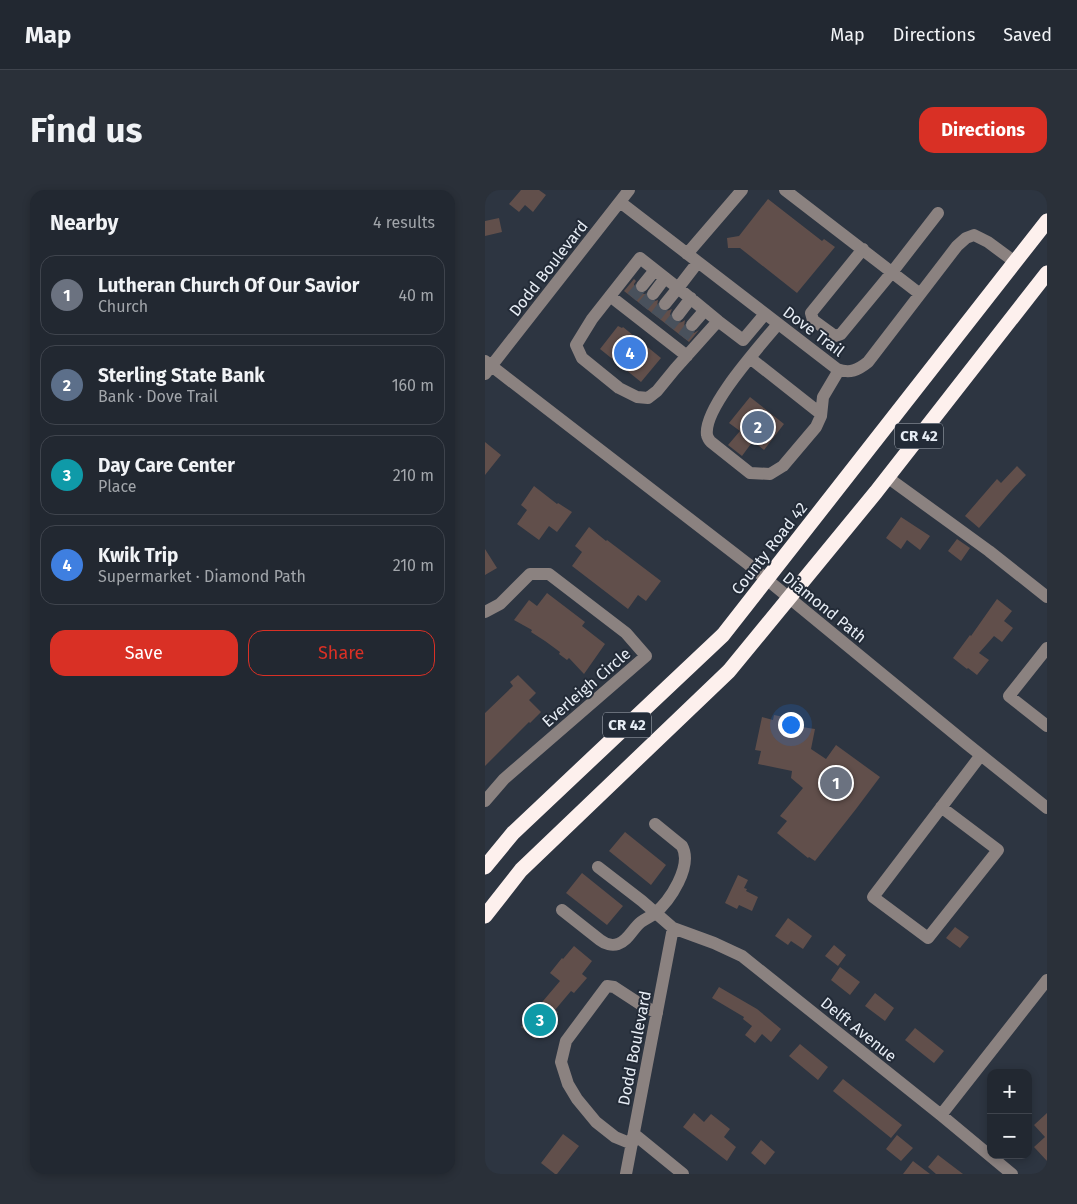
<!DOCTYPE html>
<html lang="en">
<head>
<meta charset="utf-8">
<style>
  body { margin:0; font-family:"Fira Sans",sans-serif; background:#2a3039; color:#f1f3f6 }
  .controls { position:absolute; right:15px; bottom:15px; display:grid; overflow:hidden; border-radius:10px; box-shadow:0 2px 8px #0003 }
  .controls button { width:45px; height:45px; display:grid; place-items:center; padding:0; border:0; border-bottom:1px solid #3f444d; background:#222831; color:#f1f3f6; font:25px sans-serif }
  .you { position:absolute; left:305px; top:534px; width:18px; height:18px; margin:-12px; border:4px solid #fff; border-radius:50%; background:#1a73e8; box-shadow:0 0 0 8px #1a73e833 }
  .badge { display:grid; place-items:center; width:32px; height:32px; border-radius:50%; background:#d93025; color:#fff; font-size:16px; font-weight:700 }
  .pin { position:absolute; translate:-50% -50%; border:2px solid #fff; box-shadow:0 1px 5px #0006 }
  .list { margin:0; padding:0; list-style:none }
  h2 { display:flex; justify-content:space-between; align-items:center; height:65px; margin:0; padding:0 20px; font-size:21px }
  h2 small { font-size:16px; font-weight:400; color:#a2a6ab }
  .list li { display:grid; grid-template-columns:32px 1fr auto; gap:15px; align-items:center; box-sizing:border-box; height:80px; margin:0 10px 10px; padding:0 10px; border:1px solid #3f444d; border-radius:15px }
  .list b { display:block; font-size:19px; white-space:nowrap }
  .list p { margin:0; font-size:16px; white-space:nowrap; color:#a2a6ab }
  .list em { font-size:16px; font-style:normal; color:#a2a6ab }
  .actions { display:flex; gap:10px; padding:15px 20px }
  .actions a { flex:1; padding:11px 0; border:1px solid #d93025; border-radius:15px; text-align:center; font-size:18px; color:#d93025 }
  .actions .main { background:#d93025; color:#fff }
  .map { position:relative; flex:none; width:562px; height:984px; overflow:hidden; border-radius:15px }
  header { display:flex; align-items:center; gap:30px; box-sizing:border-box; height:70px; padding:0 25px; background:#222831; border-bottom:1px solid #3f444d }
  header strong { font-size:24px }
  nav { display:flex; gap:28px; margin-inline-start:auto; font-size:18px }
  .intro { display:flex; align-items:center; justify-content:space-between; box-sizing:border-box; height:120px; padding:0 30px }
  h1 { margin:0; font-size:35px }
  .button { padding:12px 22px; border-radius:15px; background:#d93025; color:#fff; font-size:18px; font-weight:700 }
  main { display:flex; gap:30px; padding:0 30px }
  aside { flex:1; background:#222831; border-radius:15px; box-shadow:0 2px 8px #0003 }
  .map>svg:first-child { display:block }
  .building { fill:#614f4b }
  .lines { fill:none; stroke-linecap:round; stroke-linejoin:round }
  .minor-tunnel { stroke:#49515c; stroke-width:12; stroke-dasharray:12 6; stroke-linecap:butt }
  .minor { stroke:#8b8280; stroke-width:12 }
  .highway { stroke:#fdf0ed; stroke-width:15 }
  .labels { text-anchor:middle; stroke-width:4; stroke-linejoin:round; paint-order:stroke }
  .shield { fill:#232b37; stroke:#acb3bc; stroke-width:1 }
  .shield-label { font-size:15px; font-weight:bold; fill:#e7edf5 }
  .street-label { font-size:16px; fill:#e7edf5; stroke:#232b37 }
</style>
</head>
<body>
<header>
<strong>Map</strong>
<nav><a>Map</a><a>Directions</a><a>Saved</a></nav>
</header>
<div class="intro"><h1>Find us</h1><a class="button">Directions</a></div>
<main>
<aside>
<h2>Nearby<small>4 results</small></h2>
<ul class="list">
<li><span class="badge" style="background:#6b7280">1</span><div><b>Lutheran Church Of Our Savior</b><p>Church</p></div><em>40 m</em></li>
<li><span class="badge" style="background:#5c6f8a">2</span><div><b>Sterling State Bank</b><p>Bank · Dove Trail</p></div><em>160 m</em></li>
<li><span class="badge" style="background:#0f9aa8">3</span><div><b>Day Care Center</b><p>Place</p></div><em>210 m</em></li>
<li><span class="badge" style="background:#3f7fe0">4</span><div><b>Kwik Trip</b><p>Supermarket · Diamond Path</p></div><em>210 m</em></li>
</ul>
<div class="actions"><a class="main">Save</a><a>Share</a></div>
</aside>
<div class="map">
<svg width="562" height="984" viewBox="0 0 562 984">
  <rect width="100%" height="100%" fill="#2d3541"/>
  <!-- building -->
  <path class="building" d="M 36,0 L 54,0 L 61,5 L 48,22 L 40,15 L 34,22 L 24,14 Z
    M 283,9 L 337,51 L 339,49 L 350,57 L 312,103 L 255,58 L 243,58 L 242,48 L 254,46 Z
    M 14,28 L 17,42 L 0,46 L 0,31 Z
    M 149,89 L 151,91 L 149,94 L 149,98 L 152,103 L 156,104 L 160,104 L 161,108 L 167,112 L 173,110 L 172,116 L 175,121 L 179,122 L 187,119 L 185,124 L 188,131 L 192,133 L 197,132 L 200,130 L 199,137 L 202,141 L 209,143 L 214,140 L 204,152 L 139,101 Z
    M 133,136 L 137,138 L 138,137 L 176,168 L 156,192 L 115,159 Z
    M 265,207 L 299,234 L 279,260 L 268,251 L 257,266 L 243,255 L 255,241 L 244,233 Z
    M 0,252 L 16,265 L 0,285 Z
    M 532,276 L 541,285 L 526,301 L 494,338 L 480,326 L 512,289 L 516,293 Z
    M 49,296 L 72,314 L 73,313 L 87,322 L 72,342 L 64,336 L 54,350 L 32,334 L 42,320 L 36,315 Z
    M 416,327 L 445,346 L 435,360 L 422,350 L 416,359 L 401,348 Z
    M 104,337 L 121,351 L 122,350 L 176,391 L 161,411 L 153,405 L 143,419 L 87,376 L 97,362 L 90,356 Z
    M 472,349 L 485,358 L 476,371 L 463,361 Z
    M 0,359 L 12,378 L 0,385 Z
    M 62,403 L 100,432 L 97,436 L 120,454 L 99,484 L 84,468 L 82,470 L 74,464 L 75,462 L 60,451 L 46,442 L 47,440 L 29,430 L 44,410 L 52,416 Z
    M 512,409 L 527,421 L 519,431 L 528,438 L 517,452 L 509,446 L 494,463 L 504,470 L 492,485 L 483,478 L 482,479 L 468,468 L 485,445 L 486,446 Z
    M 33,485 L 51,503 L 44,510 L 56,522 L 45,533 L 44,532 L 0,576 L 0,523 L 28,496 L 25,492 Z
    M 289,525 L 319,531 L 317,537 L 330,539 L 326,559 L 341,569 L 351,555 L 395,587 L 371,619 L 330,671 L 324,667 L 323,668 L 292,643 L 302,631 L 295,626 L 318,598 L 306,588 L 307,581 L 273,574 L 276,561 L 270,560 L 277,527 L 288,530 Z
    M 140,642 L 181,675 L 166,695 L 124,661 Z
    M 97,683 L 138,716 L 122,735 L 81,703 Z
    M 253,685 L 263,690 L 259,698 L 262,699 L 261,701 L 273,707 L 267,721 L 254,715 L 252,719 L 240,713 Z
    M 303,728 L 327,746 L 318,759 L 306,751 L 303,755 L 290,746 Z
    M 470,737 L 484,747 L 475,758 L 461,748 Z
    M 349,755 L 361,765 L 353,776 L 340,766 Z
    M 89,756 L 107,771 L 97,784 L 102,788 L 89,803 L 86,801 L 70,820 L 73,822 L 50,849 L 36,837 L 75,791 L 65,783 L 77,768 L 78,769 Z
    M 355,777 L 375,792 L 365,805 L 346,790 Z
    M 234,797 L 272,819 L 296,839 L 286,852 L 277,844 L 270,853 L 260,845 L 267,836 L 258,829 L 259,827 L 227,808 Z
    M 390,803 L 409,818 L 400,831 L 380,816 Z
    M 430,838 L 459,861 L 449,873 L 420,850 Z
    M 315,854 L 343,877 L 333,890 L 304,866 Z
    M 358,889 L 417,935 L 406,948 L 348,901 Z
    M 209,923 L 219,932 L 226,924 L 245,939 L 239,947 L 251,957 L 242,971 L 198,937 Z
    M 562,923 L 562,971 L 549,957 L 560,947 L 549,935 Z
    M 78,944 L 94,956 L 72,984 L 70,984 L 56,973 Z
    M 412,945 L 428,958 L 416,971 L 401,959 Z
    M 276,950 L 290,962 L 280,975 L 266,963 Z
    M 453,965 L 478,984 L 451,984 L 443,977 Z
    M 428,971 L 445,984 L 418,984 Z"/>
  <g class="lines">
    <!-- minor-tunnel -->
    <path class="minor-tunnel" d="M 147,107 L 157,96
      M 158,116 L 168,104
      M 171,126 L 180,114
      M 184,136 L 193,125
      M 198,147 L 207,135"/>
    <!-- minor -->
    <path class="minor" d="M 300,0 L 435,104
      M 135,12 L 352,179 C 365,184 373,180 383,172 L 472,56 L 481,48 L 489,45 L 503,52 L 530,72
      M 378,59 L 326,123 L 328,130 L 350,146 L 356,144 L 408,81 L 453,23
      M 202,64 L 257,0
      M 213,72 L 193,98 L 155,68 L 107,129 L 91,155 L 97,168 L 134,198 L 152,207 L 163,208 L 172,201 L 190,179 L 233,131 L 258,150 L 280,124
      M 157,96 L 170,80
      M 168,104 L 180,88
      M 125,106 L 202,166
      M 180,114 L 193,98 L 233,131
      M 193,125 L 206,108
      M 293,134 C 275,156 218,218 222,245 C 222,246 225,252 226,252 L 265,283 L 285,284 L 298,276 L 331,237 L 336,226 L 338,207 L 354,180
      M 207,135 L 220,120
      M 265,168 L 336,224
      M 0,171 L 263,374 L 482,554 L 562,618
      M 0,184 L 144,0
      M 402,287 L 504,361 L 562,407
      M 0,422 L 15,414 L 45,384 L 64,384 L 141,443 L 161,466 L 19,589 L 0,611
      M 562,458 L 524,506 L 562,536
      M 456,617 L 513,660 L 443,748 L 388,707 L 496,565
      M 113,677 L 157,711 L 188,738 L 229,753 L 257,766 L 456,925 L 527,984
      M 77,720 L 115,750 C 120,754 127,756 133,754 C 143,751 148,738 156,732 C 160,729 165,727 169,724 C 185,711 208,676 197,656 L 170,634
      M 456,925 L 562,790
      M 149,944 L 198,984
      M 147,954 L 130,947 L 111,932 L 92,909 L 83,894 L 76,872 L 81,851 L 122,796 L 129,797 L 155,814 L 172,823
      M 141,984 L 188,738"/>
    <!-- highway -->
    <path class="highway" d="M 0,677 L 28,643 L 238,445 L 562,31
      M 0,726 L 36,680 L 244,481 L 391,302 L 562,83"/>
  </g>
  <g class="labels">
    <!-- shield labels -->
    <g class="shield">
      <rect x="410" y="233.5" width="48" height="25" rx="4"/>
      <rect x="118" y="522.5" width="48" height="25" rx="4"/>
    </g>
    <g class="shield-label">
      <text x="434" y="251">CR 42</text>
      <text x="142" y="540">CR 42</text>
    </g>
    <!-- street labels -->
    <g class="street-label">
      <text transform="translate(63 78) rotate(-52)" y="6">Dodd Boulevard</text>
      <text transform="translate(329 141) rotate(37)" y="6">Dove Trail</text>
      <text transform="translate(284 358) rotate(-52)" y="6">County Road 42</text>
      <text transform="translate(340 417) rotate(39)" y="6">Diamond Path</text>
      <text transform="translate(101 497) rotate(-41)" y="6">Everleigh Circle</text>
      <text transform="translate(374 839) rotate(39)" y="6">Delft Avenue</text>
      <text transform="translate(149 858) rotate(-79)" y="6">Dodd Boulevard</text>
    </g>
  </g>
</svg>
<div class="controls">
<button>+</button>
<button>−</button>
</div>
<div class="you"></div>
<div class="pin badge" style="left:351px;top:593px;background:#6b7280">1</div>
<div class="pin badge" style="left:273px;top:237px;background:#5c6f8a">2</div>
<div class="pin badge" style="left:55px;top:830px;background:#0f9aa8">3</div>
<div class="pin badge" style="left:145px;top:163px;background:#3f7fe0">4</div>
</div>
</main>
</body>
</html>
